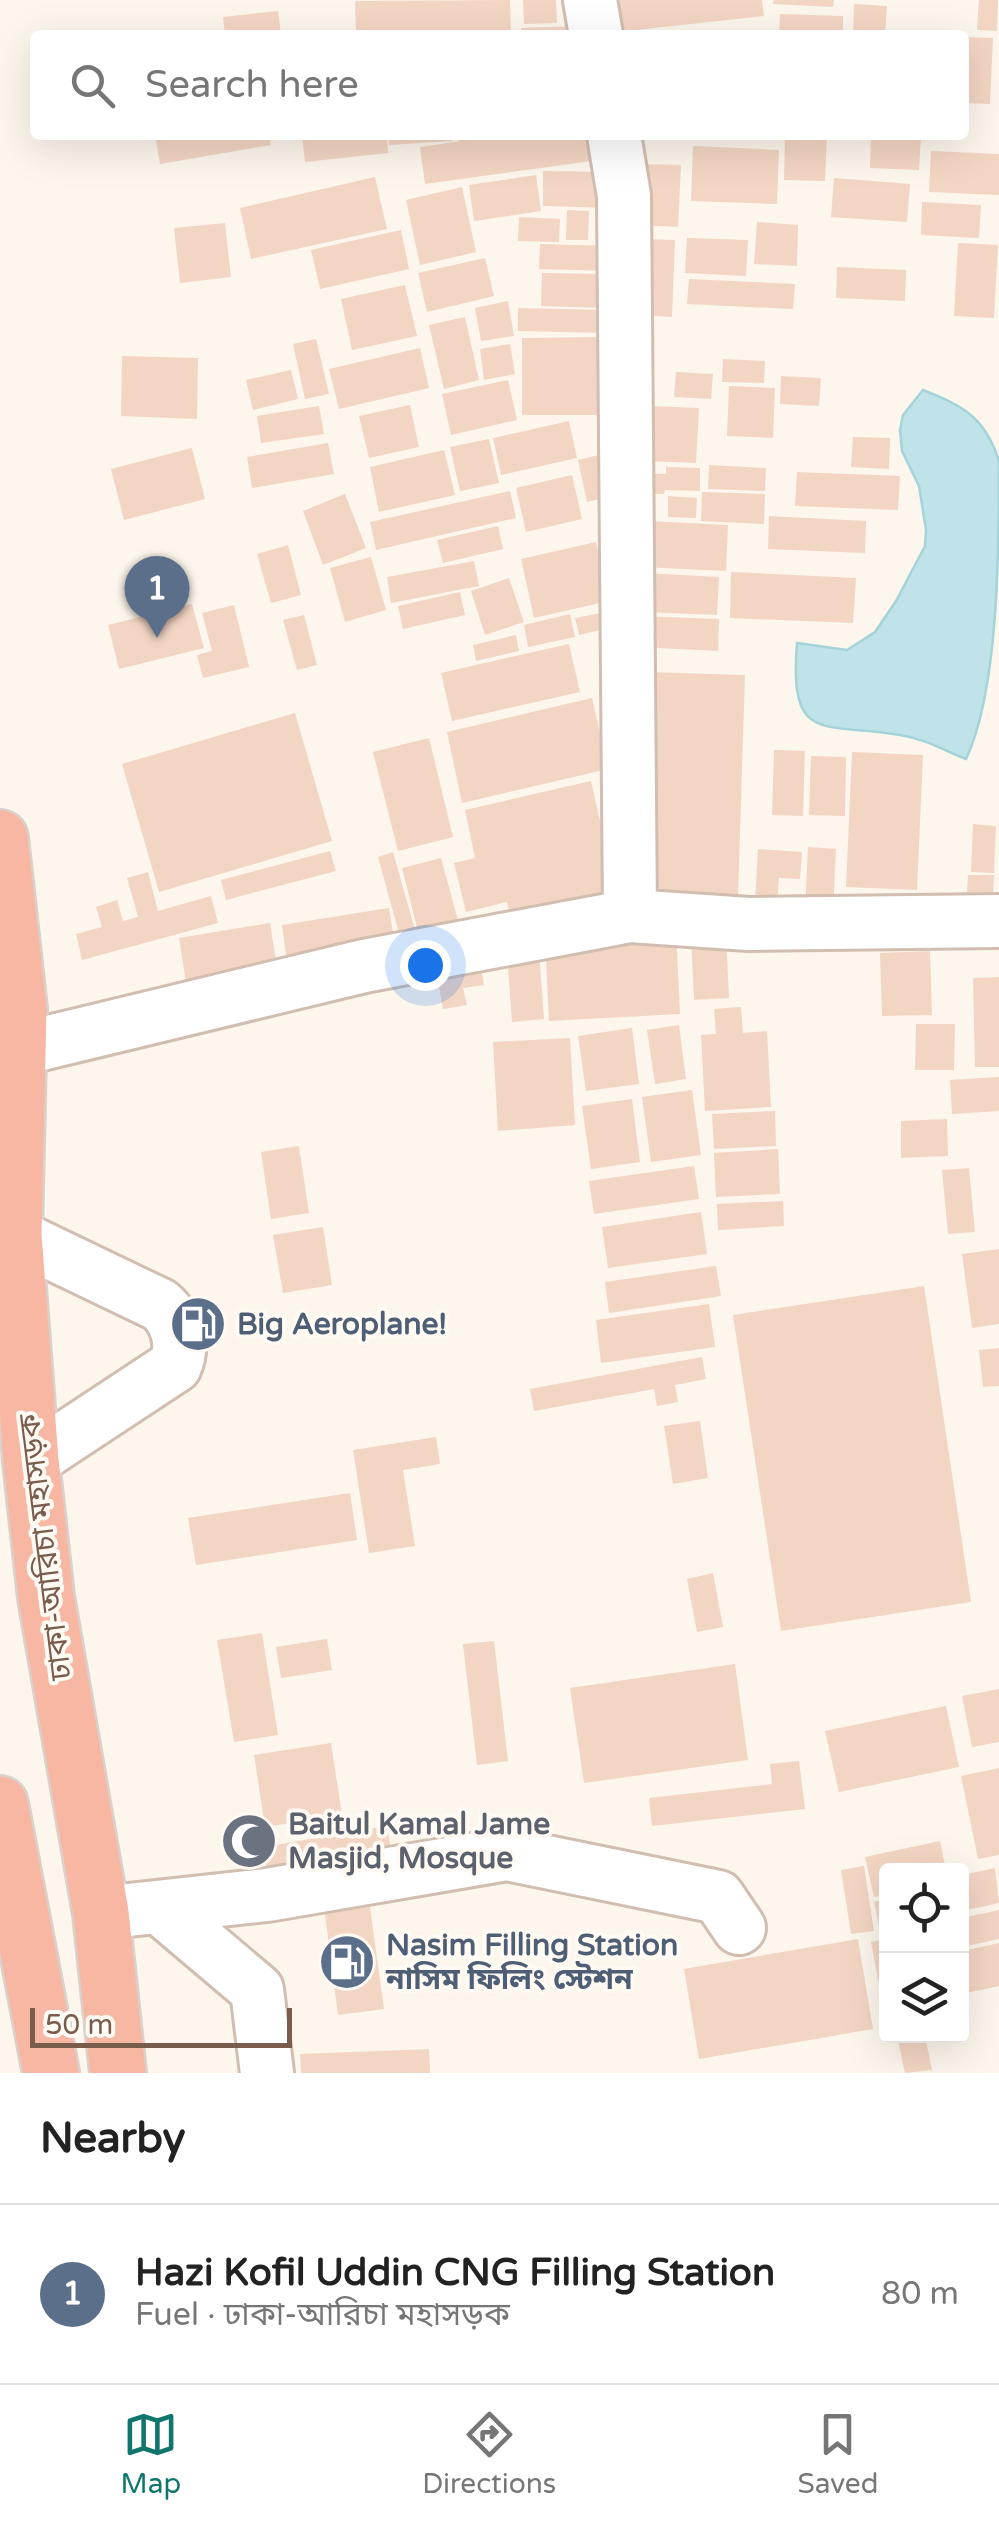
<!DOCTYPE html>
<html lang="en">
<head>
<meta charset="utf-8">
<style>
  body { margin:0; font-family:"Varela Round","Noto Sans Bengali",sans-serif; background:#f2f2f2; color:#222 }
  .controls { position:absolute; right:30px; bottom:30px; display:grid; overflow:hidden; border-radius:10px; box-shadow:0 10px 40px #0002 }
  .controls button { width:90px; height:90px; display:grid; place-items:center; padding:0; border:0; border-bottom:2px solid #e0e0e0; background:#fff; color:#222; font:50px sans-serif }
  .scale { position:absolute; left:30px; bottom:25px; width:262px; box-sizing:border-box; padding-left:10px; border:5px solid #7a5c4d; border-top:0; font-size:28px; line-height:35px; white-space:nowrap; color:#7a5c4d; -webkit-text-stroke:8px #fffaf3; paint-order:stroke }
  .you { position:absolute; left:425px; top:965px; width:35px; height:35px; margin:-25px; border:8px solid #fff; border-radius:50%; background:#1a73e8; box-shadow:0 0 0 15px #1a73e833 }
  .badge { display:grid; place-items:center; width:65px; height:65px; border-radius:50%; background:#0f766e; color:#fff; font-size:32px; font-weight:700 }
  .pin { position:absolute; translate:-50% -82px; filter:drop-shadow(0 2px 5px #0008) }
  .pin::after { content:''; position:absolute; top:52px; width:35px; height:30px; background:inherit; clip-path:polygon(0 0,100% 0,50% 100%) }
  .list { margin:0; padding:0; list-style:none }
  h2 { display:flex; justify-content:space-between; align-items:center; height:130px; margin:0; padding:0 40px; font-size:42px }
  h2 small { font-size:32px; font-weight:400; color:#767676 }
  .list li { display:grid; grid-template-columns:65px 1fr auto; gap:30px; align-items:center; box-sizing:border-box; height:180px; padding:0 40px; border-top:2px solid #e0e0e0 }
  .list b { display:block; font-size:38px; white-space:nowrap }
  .list p { margin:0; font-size:32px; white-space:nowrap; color:#767676 }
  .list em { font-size:32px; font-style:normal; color:#767676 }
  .icon { flex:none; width:55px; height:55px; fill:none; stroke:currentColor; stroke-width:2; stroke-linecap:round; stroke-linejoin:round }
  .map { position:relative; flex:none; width:999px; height:2073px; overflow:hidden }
  .search { position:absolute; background:#fff; box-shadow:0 10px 40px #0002; left:30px; right:30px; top:30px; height:110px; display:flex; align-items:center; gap:25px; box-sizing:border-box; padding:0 35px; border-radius:10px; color:#767676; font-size:38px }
  .sheet { height:310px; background:#fff }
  nav { display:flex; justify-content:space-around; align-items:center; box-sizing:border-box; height:140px; border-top:2px solid #e0e0e0; background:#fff; font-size:28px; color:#767676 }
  nav a { display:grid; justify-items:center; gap:5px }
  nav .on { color:#0f766e }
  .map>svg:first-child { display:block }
  .water { fill:#bfe3e8; stroke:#a5d3da; stroke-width:2.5 }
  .building { fill:#f3d5c3 }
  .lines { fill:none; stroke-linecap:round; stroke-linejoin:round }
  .minor-casing { stroke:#d1beb0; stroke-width:58 }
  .highway-casing { stroke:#dad1cd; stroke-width:60 }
  .minor { stroke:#fff; stroke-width:52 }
  .highway { stroke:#f7b7a3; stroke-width:55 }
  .labels { text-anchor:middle; stroke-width:8; stroke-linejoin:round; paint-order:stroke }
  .service-label { font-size:30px; font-weight:bold; fill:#4e5e75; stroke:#fffaf3; text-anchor:start }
  .street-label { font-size:30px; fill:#7a5c4d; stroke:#fffaf3 }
  .worship-label { font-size:30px; font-weight:bold; fill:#5b616d; stroke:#fffaf3; text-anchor:start }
</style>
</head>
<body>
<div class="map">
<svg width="999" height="2073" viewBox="0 0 999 2073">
  <rect width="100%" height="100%" fill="#fdf6ec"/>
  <!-- water -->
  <path class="water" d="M 923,390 C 963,406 985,417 999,461 C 999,546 999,690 966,759 C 943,750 925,739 900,735 C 822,722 789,745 797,643 L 847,650 L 875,632 L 896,601 L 925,546 L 926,530 L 919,486 L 902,451 L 900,430 L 903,415 Z"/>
  <!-- building -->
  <path class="building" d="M 510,0 L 511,35 L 356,35 L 355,1 Z
    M 523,0 L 556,0 L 557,23 L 524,24 Z
    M 615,0 L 762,0 L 764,16 L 618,32 Z
    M 774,0 L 834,0 L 833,7 L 773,4 Z
    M 979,0 L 998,0 L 997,31 L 977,30 Z
    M 854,4 L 887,6 L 885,35 L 853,35 Z
    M 278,11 L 281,35 L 225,35 L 223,17 Z
    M 780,14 L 843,16 L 843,35 L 779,35 Z
    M 584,26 L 584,35 L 521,35 L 521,28 Z
    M 964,37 L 993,38 L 990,104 L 964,103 Z
    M 155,135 L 269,135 L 271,145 L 160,164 Z
    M 302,135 L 387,135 L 388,153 L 305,162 Z
    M 389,135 L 452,135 L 452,141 L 389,145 Z
    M 457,135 L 482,135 L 482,138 L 506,135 L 596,135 L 599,160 L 425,184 L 420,147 L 461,141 L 458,141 Z
    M 785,135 L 827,135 L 825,181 L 784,180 Z
    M 871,135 L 921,135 L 919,170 L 870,168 Z
    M 693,146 L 779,150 L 777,204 L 691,201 Z
    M 931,151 L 999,154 L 999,195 L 929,192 Z
    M 641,164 L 681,165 L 678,227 L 638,225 Z
    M 543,171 L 609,172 L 608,208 L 543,206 Z
    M 536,175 L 541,211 L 474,221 L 469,185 Z
    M 375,177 L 387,229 L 251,259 L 240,208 Z
    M 834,178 L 910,184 L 907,222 L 831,217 Z
    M 462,187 L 476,252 L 420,265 L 406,200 Z
    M 922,202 L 981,205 L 979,238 L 921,235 Z
    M 567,210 L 589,211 L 588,240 L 566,240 Z
    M 519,217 L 560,219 L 559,242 L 518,241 Z
    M 757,222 L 798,225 L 797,266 L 754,264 Z
    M 225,223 L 231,277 L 180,283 L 174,228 Z
    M 401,230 L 409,269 L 320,289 L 311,250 Z
    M 687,238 L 748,240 L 746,276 L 685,273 Z
    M 641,239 L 675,240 L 672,317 L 638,315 Z
    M 958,243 L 998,245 L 994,318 L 954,316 Z
    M 540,244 L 611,246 L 610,271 L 539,269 Z
    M 485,258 L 494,296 L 427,312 L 418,273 Z
    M 837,267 L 906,270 L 905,301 L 836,298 Z
    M 542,273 L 605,274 L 604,308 L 541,306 Z
    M 689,279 L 795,284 L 793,309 L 687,304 Z
    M 405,285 L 417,336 L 352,350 L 341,299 Z
    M 508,301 L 514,336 L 481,341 L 475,308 Z
    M 518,308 L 607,310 L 607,333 L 518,331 Z
    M 465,317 L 479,380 L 444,389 L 429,325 Z
    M 602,337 L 602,415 L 522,415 L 522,338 Z
    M 316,339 L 329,394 L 305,399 L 293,344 Z
    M 510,344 L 515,374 L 484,380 L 480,349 Z
    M 420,348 L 429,388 L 339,409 L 329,369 Z
    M 122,356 L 198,358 L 197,419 L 121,416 Z
    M 723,359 L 765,361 L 764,383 L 722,382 Z
    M 291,370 L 298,399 L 253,410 L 246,380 Z
    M 676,372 L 713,374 L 711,399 L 674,397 Z
    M 781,376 L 821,378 L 819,406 L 780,404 Z
    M 508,380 L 517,420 L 451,435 L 442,394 Z
    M 729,386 L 775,388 L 773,438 L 727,436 Z
    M 410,405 L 419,447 L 369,458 L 359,416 Z
    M 319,406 L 324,434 L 261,443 L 257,416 Z
    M 649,406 L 699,408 L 696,463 L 647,461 Z
    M 569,421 L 577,458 L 501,475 L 493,438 Z
    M 853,437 L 890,438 L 889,469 L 851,467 Z
    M 489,439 L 499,483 L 460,491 L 450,447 Z
    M 328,443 L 334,474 L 252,488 L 247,457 Z
    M 192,448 L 205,499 L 124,520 L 111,469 Z
    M 444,450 L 455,495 L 379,512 L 370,467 Z
    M 603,454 L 612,496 L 587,502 L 578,460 Z
    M 709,465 L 766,468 L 765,491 L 708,489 Z
    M 666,467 L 700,468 L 700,491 L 665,490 L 664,494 L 636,494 L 637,473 L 666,474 Z
    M 797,472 L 900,476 L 898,510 L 795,506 Z
    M 572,475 L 582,519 L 526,532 L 516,488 Z
    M 510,491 L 516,518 L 376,550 L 370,522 Z
    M 702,492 L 765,494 L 764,524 L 701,521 Z
    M 345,494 L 366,548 L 323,565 L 303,511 Z
    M 668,496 L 697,498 L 696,518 L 668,517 Z
    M 769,516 L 866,521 L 865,553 L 768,549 Z
    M 645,521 L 728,525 L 726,571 L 643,567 Z
    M 498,526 L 503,549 L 443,563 L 437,540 Z
    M 596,542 L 609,601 L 534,618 L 521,559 Z
    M 288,545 L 301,595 L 271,603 L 257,554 Z
    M 371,557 L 386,610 L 345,622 L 330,568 Z
    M 474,561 L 479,586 L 391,603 L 387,577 Z
    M 731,572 L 856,578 L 853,623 L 730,618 Z
    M 643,573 L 719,577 L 717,615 L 641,612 Z
    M 509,578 L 524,622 L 485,635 L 471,591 Z
    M 460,592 L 465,615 L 403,629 L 398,606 Z
    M 192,604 L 204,648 L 119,669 L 108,625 Z
    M 234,605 L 249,667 L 203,678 L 197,655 L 212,651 L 202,613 Z
    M 601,613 L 605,629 L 579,635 L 575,618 Z
    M 570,614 L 575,637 L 528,647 L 524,625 Z
    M 304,615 L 317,665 L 297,670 L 283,620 Z
    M 639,616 L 719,619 L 718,651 L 638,647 Z
    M 516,635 L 519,651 L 476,661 L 473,645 Z
    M 569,644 L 580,692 L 452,721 L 441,673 Z
    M 649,672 L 745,675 L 738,896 L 641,893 Z
    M 592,698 L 608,769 L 462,803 L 447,732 Z
    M 295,713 L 332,841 L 159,892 L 122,764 Z
    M 429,738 L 453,837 L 398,851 L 373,752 Z
    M 774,750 L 805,751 L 803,816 L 772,815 Z
    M 852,752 L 923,755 L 917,890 L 846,887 Z
    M 811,756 L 846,757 L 845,816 L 809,815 Z
    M 591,781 L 617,896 L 511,920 L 507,902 L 466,912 L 454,863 L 475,858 L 465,810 Z
    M 973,824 L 996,826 L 994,873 L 971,872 Z
    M 808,847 L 836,849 L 833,912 L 805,911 Z
    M 758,849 L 802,852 L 800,879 L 779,878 L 777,903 L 755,901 Z
    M 330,851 L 336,871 L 226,900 L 221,880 Z
    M 393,852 L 417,937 L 401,941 L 378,857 Z
    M 441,858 L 459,924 L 419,935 L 402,868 Z
    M 148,872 L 158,911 L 211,896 L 218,923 L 82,960 L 76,934 L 102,927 L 96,907 L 117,900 L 123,921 L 138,917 L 127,878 Z
    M 968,875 L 994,875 L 992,915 L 966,914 Z
    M 389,908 L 395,945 L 287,962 L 282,925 Z
    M 270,923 L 278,974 L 187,988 L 179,938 Z
    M 676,932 L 680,1014 L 549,1021 L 545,939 Z
    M 726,935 L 729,998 L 694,1000 L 691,937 Z
    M 539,951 L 544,1019 L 512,1022 L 507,954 Z
    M 930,951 L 932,1015 L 882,1016 L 880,953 Z
    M 478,952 L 484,985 L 463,988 L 467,1005 L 443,1009 L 434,960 Z
    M 999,977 L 999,1067 L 975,1067 L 973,978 Z
    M 741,1007 L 743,1033 L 767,1031 L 771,1107 L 705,1111 L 701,1035 L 716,1034 L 714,1009 Z
    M 916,1024 L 955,1024 L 954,1070 L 915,1070 Z
    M 679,1025 L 686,1079 L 655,1084 L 647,1030 Z
    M 632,1028 L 639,1084 L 586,1091 L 578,1036 Z
    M 570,1038 L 575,1125 L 498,1131 L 493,1042 Z
    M 999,1077 L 999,1111 L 952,1114 L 950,1080 Z
    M 692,1090 L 701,1155 L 651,1162 L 642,1097 Z
    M 632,1099 L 640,1162 L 591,1169 L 582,1106 Z
    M 775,1111 L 776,1146 L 714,1149 L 712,1114 Z
    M 947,1119 L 948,1156 L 901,1158 L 901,1121 Z
    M 299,1146 L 309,1213 L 271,1219 L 261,1152 Z
    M 778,1149 L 780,1194 L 716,1197 L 714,1153 Z
    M 694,1166 L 699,1199 L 594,1214 L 589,1181 Z
    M 969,1168 L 975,1232 L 948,1234 L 942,1170 Z
    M 783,1201 L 784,1226 L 718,1230 L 717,1204 Z
    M 701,1212 L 707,1254 L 608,1268 L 602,1227 Z
    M 323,1227 L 332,1285 L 283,1293 L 273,1235 Z
    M 999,1249 L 999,1324 L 972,1328 L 962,1254 Z
    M 716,1266 L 721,1296 L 609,1313 L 605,1282 Z
    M 924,1286 L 971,1602 L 781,1631 L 733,1315 Z
    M 709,1304 L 715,1347 L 601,1363 L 596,1320 Z
    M 999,1348 L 999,1386 L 983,1387 L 979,1350 Z
    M 702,1357 L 706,1379 L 675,1385 L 678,1402 L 657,1406 L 654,1389 L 534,1411 L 530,1389 Z
    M 700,1421 L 708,1478 L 673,1484 L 664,1426 Z
    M 436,1437 L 440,1464 L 403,1470 L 415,1546 L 369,1553 L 353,1450 Z
    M 350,1493 L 357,1540 L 196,1565 L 188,1518 Z
    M 713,1573 L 723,1627 L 697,1632 L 687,1579 Z
    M 262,1633 L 278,1735 L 234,1742 L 217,1640 Z
    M 327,1639 L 332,1670 L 281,1678 L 276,1647 Z
    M 494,1641 L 508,1761 L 477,1765 L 463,1644 Z
    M 735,1664 L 748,1760 L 584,1783 L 570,1688 Z
    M 999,1689 L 999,1742 L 972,1747 L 962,1696 Z
    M 946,1706 L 959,1767 L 839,1792 L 825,1731 Z
    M 331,1743 L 342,1815 L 265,1827 L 254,1755 Z
    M 799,1761 L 805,1809 L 652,1826 L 649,1798 L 772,1784 L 770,1764 Z
    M 999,1768 L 999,1855 L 978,1859 L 961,1776 Z
    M 387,1826 L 393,1861 L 269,1883 L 263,1847 Z
    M 940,1841 L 946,1870 L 886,1870 L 886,1895 L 874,1897 L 865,1857 Z
    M 864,1866 L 874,1931 L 851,1934 L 841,1870 Z
    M 995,1868 L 999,1903 L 962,1911 L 962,1875 Z
    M 886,1899 L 886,1929 L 880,1930 L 874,1902 Z
    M 370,1907 L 384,2009 L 338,2015 L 325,1914 Z
    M 999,1910 L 999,1939 L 962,1947 L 962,1918 Z
    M 858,1939 L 873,2029 L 699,2059 L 684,1969 Z
    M 886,1939 L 886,1999 L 882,2000 L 871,1942 Z
    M 999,1943 L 999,1986 L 962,1994 L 962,1951 Z
    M 897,2036 L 925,2036 L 932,2070 L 905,2073 Z
    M 429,2049 L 430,2073 L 301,2073 L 300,2054 Z"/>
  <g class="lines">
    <!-- minor casing -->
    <g class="minor-casing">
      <path id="minor" d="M 590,0 L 596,35
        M 614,135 L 624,196 L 630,916
        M 16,1050 L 364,966 L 630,916 L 749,924 L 999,921
        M 14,1235 L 160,1305 C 178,1320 184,1346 175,1366 L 31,1461
        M 159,1907 L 257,1990 L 267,2073
        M 101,1913 L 267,1895 L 507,1854 L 718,1897 L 739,1928"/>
    </g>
    <!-- highway casing -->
    <g class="highway-casing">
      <path id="highway" d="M 0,838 L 19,1009 L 14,1235 L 31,1461 L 46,1597 L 101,1913 L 118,2073
        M 0,1804 L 51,2073"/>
    </g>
    <!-- minor -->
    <use href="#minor" class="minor"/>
    <!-- highway -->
    <use href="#highway" class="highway"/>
  </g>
  <!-- icons -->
  <defs>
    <g id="fuel-disc" transform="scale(2.875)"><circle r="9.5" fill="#5c6f8a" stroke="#fffaf3"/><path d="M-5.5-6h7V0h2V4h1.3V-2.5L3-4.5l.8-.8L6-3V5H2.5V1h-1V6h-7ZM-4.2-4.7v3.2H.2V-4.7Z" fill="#fff"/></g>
    <g id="mosque-disc" transform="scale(2.875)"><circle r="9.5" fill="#6b7280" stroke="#fffaf3"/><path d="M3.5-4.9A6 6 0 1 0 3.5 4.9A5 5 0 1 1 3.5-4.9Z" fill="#fff"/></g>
  </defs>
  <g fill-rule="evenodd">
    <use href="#fuel-disc" x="198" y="1324"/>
    <use href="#mosque-disc" x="249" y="1841"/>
    <use href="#fuel-disc" x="347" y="1962"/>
  </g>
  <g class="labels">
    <!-- service labels -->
    <g class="service-label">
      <text x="237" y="1334">Big Aeroplane!</text>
      <text x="386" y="1955">Nasim Filling Station<tspan x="386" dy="34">নাসিম ফিলিং স্টেশন</tspan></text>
    </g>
    <!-- street labels -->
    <g class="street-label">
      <text transform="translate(45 1547) rotate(-97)" y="10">ঢাকা-আরিচা মহাসড়ক</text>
    </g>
    <!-- worship labels -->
    <g class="worship-label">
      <text x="288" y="1834">Baitul Kamal Jame<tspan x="288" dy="34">Masjid, Mosque</tspan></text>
    </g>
  </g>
</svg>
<div class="controls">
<button><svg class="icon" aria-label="locate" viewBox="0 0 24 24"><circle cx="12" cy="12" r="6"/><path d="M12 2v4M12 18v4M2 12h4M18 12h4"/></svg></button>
<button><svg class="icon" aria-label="layers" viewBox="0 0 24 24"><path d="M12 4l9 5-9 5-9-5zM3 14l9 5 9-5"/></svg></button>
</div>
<div class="scale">50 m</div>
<div class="you"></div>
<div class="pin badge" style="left:157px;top:638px;background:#5c6f8a">1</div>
<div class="search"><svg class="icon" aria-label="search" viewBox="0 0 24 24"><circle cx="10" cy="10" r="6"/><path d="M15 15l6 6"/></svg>Search here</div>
</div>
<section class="sheet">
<h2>Nearby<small></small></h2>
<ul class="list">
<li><span class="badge" style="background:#5c6f8a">1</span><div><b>Hazi Kofil Uddin CNG Filling Station</b><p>Fuel · ঢাকা-আরিচা মহাসড়ক</p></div><em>80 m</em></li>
</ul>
</section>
<nav>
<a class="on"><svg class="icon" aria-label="map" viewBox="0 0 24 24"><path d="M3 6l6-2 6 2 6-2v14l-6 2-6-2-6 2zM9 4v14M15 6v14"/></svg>Map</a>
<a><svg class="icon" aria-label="directions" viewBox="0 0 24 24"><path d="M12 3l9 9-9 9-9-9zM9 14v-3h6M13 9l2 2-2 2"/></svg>Directions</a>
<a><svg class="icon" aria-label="saved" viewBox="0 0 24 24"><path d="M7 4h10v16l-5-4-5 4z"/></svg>Saved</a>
</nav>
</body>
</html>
